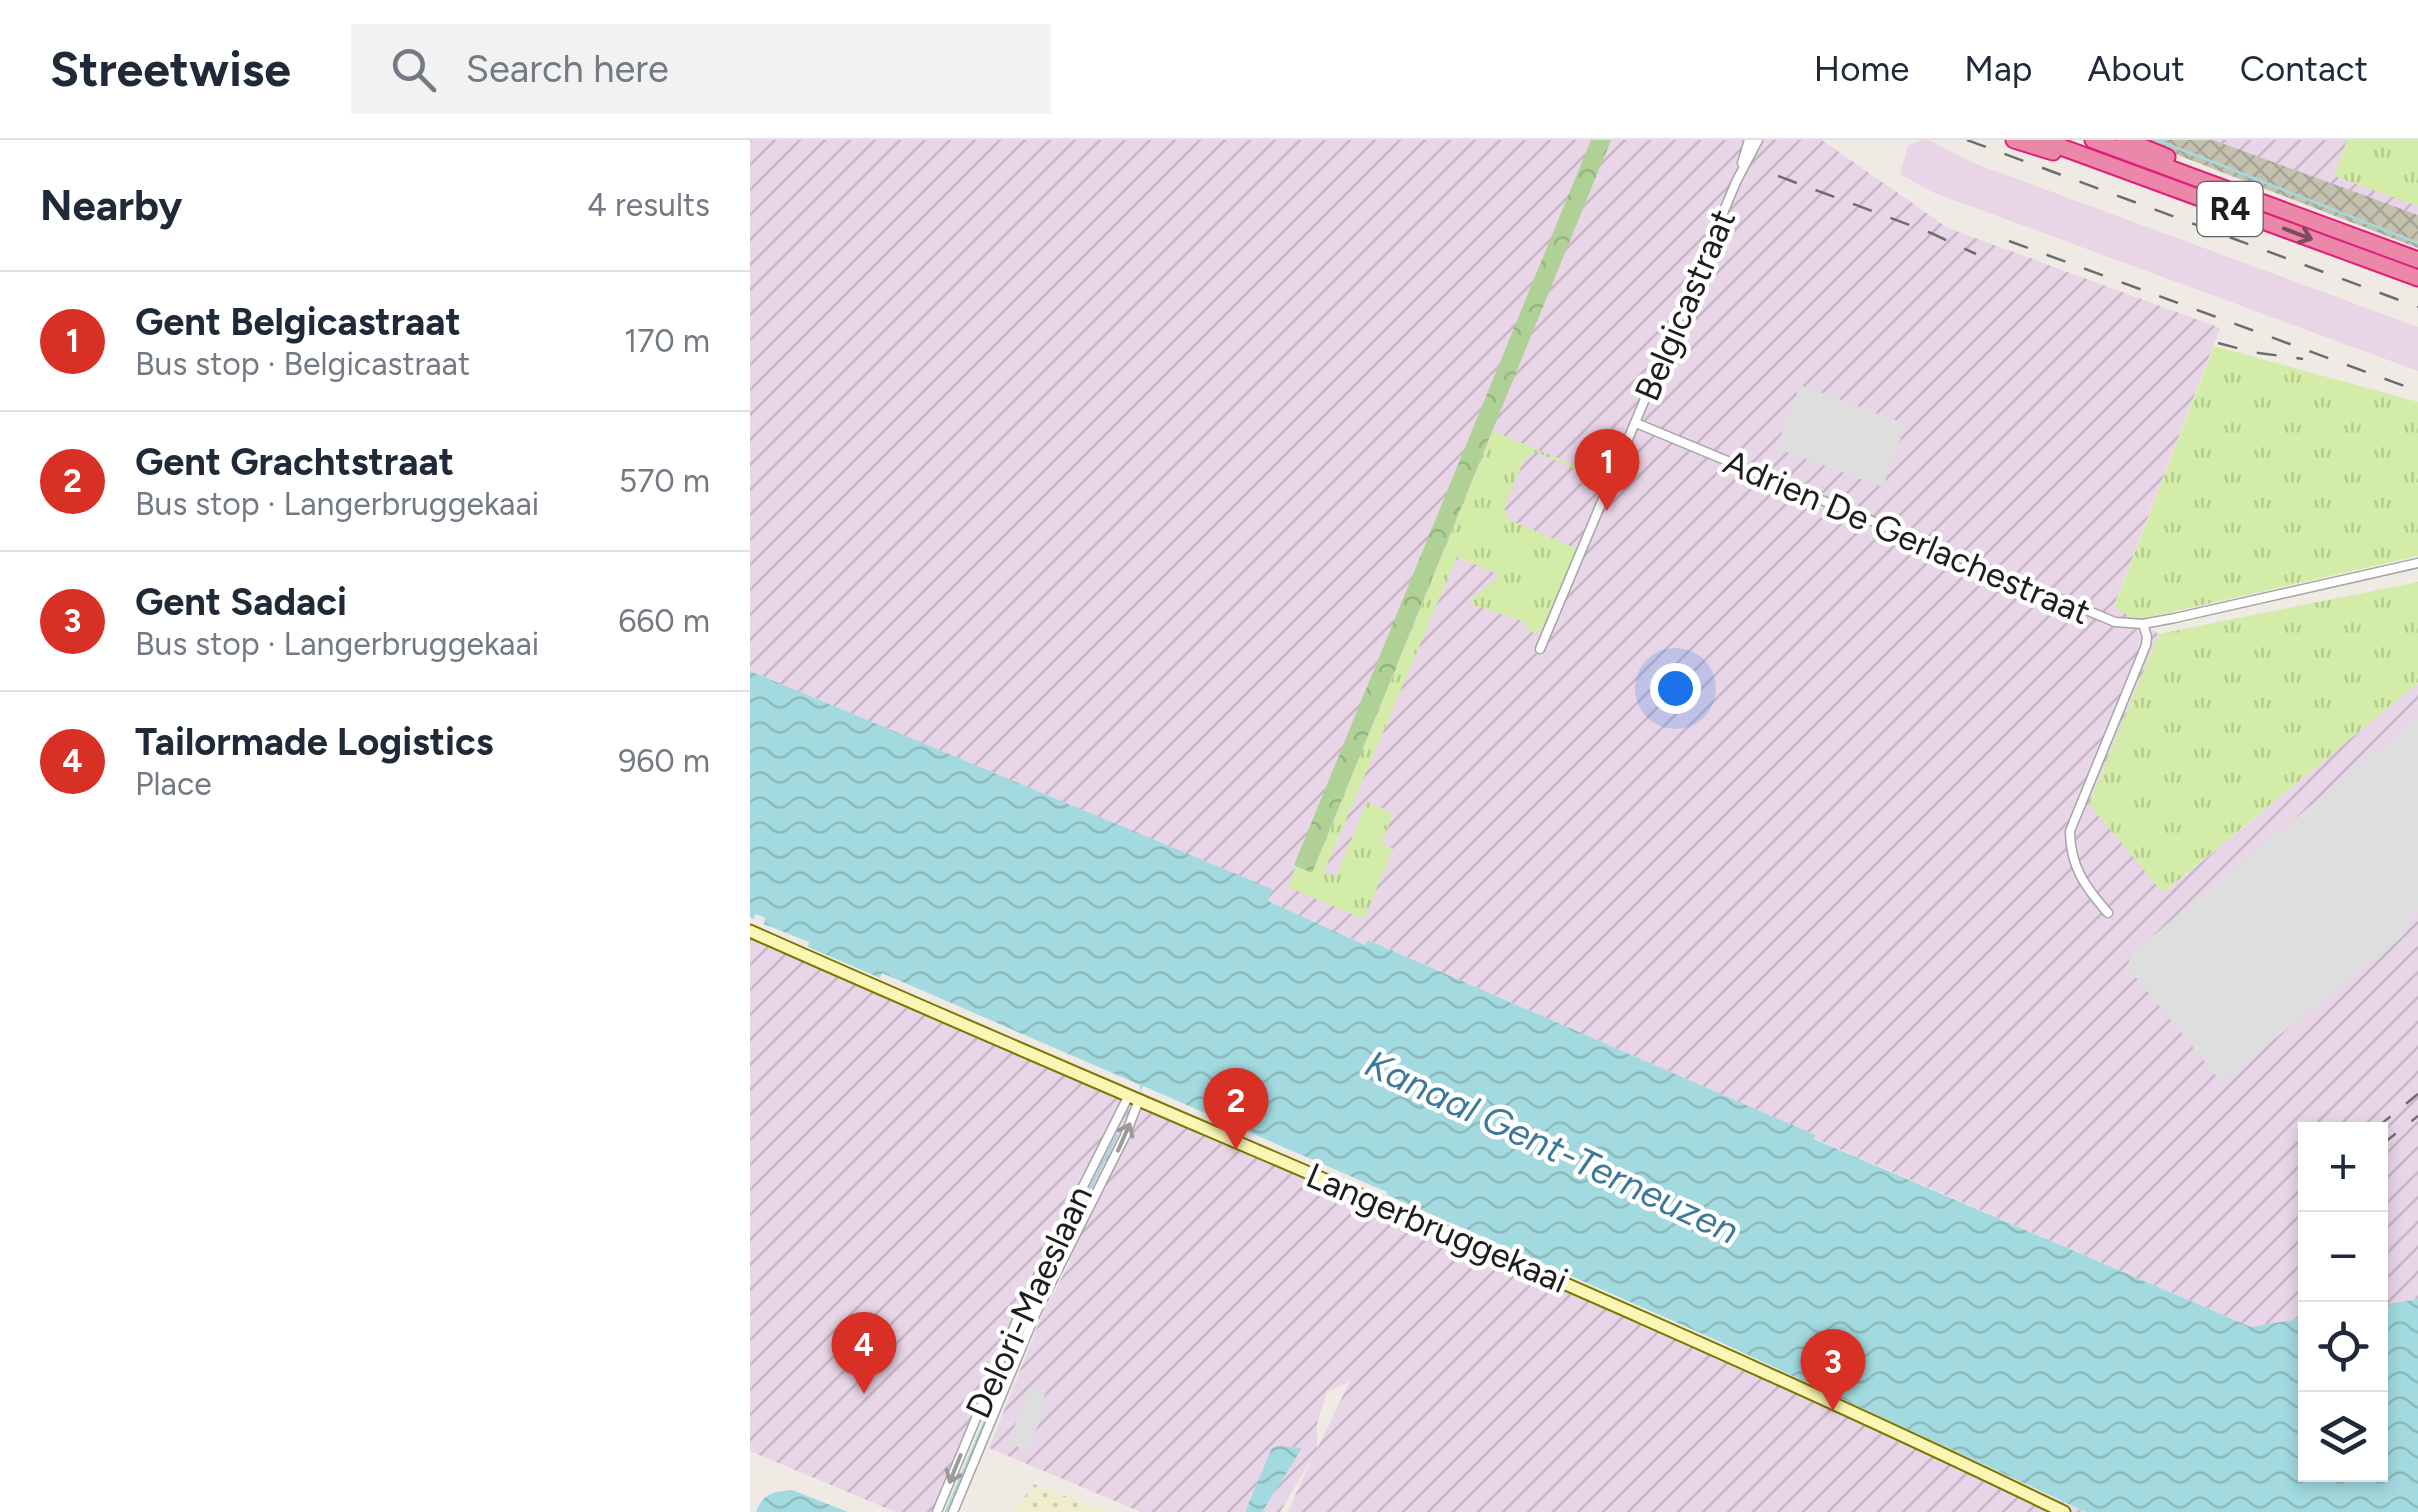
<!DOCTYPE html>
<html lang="en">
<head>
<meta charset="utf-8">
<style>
  body { margin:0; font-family:Figtree,sans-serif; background:#f2f2f3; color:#1f2937 }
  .controls { position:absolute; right:30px; bottom:30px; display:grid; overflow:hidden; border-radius:0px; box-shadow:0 5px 15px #0003 }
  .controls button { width:90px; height:90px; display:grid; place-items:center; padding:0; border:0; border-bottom:2px solid #e0e1e3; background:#fff; color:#1f2937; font:50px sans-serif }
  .you { position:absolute; left:925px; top:548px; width:35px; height:35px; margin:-25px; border:8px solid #fff; border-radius:50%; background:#1a73e8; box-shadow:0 0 0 15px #1a73e833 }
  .badge { display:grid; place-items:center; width:65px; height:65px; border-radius:50%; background:#d93025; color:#fff; font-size:32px; font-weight:700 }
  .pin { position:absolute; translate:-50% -82px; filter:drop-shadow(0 2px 5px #0008) }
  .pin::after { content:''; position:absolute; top:52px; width:35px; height:30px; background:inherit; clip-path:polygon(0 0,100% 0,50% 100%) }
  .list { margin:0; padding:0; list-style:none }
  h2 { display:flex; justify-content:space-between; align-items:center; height:130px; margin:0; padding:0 40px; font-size:42px }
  h2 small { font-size:32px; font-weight:400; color:#747a83 }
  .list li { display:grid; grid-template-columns:65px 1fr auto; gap:30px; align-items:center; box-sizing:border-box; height:140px; padding:0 40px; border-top:2px solid #e0e1e3 }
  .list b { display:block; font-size:38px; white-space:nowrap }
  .list p { margin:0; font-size:32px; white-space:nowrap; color:#747a83 }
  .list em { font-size:32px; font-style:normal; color:#747a83 }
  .icon { flex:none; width:55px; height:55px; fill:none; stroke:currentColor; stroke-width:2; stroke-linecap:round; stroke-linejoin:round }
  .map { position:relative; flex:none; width:1668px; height:1372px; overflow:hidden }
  header { display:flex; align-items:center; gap:60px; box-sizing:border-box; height:140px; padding:0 50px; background:#fff; border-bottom:2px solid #e0e1e3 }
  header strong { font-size:48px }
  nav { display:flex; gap:55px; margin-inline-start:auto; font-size:35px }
  .search { width:700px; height:90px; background:#f2f2f3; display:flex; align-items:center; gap:25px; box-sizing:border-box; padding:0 35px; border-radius:0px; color:#747a83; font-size:38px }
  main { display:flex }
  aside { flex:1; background:#fff }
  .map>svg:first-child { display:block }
  .industrial { fill:url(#industrial-furrows); fill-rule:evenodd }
  .railway { fill:#e9d5e8 }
  .construction { fill:url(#construction-cross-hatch) }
  .farmland { fill:url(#farmland-dots) }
  .grass { fill:url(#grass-tufts) }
  .forest { fill:url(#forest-crowns) }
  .parking { fill:#dedede }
  .water { fill:url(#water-waves) }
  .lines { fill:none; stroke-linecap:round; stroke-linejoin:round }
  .stream { stroke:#a2dadf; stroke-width:2.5 }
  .street-casing { stroke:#a5a5a5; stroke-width:11 }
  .secondary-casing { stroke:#7a7600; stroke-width:15 }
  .highway-casing { stroke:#e21c7b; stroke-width:19 }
  .street { stroke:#fff; stroke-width:8 }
  .secondary { stroke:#fcf6b5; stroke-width:11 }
  .highway { stroke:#eb87a8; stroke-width:15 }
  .rail { stroke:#6c6c6c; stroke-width:2.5; stroke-dasharray:20 20; stroke-linecap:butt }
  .oneway { stroke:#7a4d5c }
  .oneway2 { stroke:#9a9a9a }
  .labels { text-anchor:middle; stroke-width:9; stroke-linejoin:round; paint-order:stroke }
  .shield { fill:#fff; stroke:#626262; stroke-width:2.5 }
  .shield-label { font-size:32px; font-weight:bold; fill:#1e1e1e }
  .street-label { font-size:35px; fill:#1e1e1e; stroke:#fff }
  .water-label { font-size:38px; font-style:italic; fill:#3e799a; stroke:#fff }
</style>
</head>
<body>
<header>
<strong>Streetwise</strong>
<div class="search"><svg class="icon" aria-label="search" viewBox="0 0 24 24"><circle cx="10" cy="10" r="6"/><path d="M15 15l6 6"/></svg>Search here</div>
<nav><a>Home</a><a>Map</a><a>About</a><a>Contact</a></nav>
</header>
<main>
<aside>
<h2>Nearby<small>4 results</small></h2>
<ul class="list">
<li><span class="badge">1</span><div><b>Gent Belgicastraat</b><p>Bus stop · Belgicastraat</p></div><em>170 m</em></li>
<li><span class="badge">2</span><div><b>Gent Grachtstraat</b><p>Bus stop · Langerbruggekaai</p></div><em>570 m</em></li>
<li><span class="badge">3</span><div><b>Gent Sadaci</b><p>Bus stop · Langerbruggekaai</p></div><em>660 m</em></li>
<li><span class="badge">4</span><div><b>Tailormade Logistics</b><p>Place</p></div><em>960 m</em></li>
</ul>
</aside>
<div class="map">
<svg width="1668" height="1372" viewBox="0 0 1668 1372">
  <defs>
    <pattern id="industrial-furrows" width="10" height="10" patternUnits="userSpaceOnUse" patternTransform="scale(2.5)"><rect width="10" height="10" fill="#e9d5e8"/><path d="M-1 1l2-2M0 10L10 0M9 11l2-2" fill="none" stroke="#c7b6c7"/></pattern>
    <pattern id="construction-cross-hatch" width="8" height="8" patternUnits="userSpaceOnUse" patternTransform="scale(2.5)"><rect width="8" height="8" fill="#c5c1af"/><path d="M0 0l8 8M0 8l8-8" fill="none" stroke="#a9a596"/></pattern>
    <pattern id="farmland-dots" width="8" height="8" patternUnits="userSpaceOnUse" patternTransform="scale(2.5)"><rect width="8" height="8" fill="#efedce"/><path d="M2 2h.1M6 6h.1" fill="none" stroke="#cccbb0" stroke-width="1.8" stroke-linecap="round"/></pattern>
    <pattern id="grass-tufts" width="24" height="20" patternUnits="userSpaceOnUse" patternTransform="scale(2.5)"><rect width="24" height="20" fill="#d3eca7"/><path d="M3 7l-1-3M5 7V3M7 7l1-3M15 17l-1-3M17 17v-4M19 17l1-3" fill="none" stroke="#b5ca8f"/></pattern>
    <pattern id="forest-crowns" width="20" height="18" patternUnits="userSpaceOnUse" patternTransform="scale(2.5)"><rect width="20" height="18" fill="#b0d196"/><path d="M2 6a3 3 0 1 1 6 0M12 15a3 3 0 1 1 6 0" fill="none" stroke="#97b381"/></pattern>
    <pattern id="water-waves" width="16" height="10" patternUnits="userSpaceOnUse" patternTransform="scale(2.5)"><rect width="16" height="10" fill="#a2dadf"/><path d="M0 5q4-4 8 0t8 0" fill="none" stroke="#8bbbbf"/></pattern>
  </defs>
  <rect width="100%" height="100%" fill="#f0eae4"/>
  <!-- industrial -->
  <path class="industrial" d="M 0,0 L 1072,0 L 1198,88 L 1470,188 L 1364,466 L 1409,494 L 1339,664 L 1414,753 L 1668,543 L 1668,1159 L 1631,1165 L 1630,989 L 1556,989 L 1555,1178 L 1501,1187 L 1064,998 L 1064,995 L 619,800 L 616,805 L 517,761 L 521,749 L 0,531 Z
    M 1418,0 L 1668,0 L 1668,95 Z
    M 0,798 L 591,1055 L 1336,1372 L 538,1372 L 563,1316 L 530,1372 L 391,1372 L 239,1308 L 292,1175 L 320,1122 L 298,1111 L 182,1372 L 145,1372 L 0,1311 ZM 599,1242 L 599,1243 L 567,1309 L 567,1284 L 577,1252 Z"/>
  <!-- railway -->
  <path class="railway" d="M 1170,0 L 1179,0 L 1221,22 L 1668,187 L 1668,231 L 1182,52 L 1150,34 L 1158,6 Z"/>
  <!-- construction -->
  <path class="construction" d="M 1389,0 L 1463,0 L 1668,75 L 1668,108 Z"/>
  <!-- farmland -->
  <path class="farmland" d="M 284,1344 L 356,1372 L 263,1372 Z"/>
  <!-- grass -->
  <path class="grass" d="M 1597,0 L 1668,0 L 1668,66 L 1584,36 Z
    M 1464,206 L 1668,262 L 1668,416 L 1386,480 L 1364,467 Z
    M 743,291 L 853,337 L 851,340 L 786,312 L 775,318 L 754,368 L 760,380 L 825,408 L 826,413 L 791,491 L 786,494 L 777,490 L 776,482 L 717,463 L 750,435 L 707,417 L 574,732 L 586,736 L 617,662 L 643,673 L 632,704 L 643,709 L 614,779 L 538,747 L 546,726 L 563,732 Z
    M 1668,442 L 1668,543 L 1413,753 L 1339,664 L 1409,494 Z"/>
  <!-- forest -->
  <path class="forest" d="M 841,0 L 861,0 L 562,733 L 544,725 Z"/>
  <!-- parking -->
  <path class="parking" d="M 1050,245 L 1156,284 L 1133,347 L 1026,308 Z
    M 1668,577 L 1668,768 L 1652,797 L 1471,942 L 1377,826 L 1382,813 Z
    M 282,1245 L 296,1252 L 292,1262 L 297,1265 L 277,1311 L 258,1302 Z"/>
  <!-- water -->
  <path class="water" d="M 0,531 L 522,749 L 518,761 L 615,805 L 618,800 L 1065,995 L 1064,999 L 1501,1187 L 1555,1178 L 1556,1334 L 1630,1334 L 1631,1165 L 1668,1159 L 1668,1372 L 1336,1372 L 955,1195 L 699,1082 L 692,1083 L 692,1079 L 637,1055 L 637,1052 L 393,946 L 390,952 L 390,945 L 132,833 L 130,838 L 58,807 L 59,802 L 14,784 L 15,778 L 6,774 L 3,779 L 0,777 Z
    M 528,1306 L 552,1308 L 512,1372 L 495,1372 L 522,1308 Z
    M 42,1350 L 98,1372 L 6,1372 C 13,1353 23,1352 42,1350 Z"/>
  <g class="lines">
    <!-- stream -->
    <path class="stream" d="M 1407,0 L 1668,103
      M 312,1104 L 367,995
      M 196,1372 L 300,1129"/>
    <!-- street casing -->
    <g class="street-casing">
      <path id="street" d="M 992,23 L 999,0
        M 886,283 L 1365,482 L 1393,484 L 1425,478 L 1668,423
        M 790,509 L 986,42 L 1008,0
        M 1358,773 C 1335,747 1320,726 1320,691 L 1396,505 L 1397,497 L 1393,484
        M 187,1372 L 272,1168 L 379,955
        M 203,1372 L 285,1175 L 375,996 L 389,960"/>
    </g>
    <!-- secondary casing -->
    <g class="secondary-casing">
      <path id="secondary" d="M 0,791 C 438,986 883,1163 1314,1372"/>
    </g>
    <!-- highway casing -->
    <g class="highway-casing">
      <path id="highway" d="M 1264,0 L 1303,12
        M 1292,0 L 1668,138
        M 1343,0 L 1668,120
        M 1375,0 L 1417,17"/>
    </g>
    <!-- street -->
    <use href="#street" class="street"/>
    <!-- secondary -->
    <use href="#secondary" class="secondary"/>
    <!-- highway -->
    <use href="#highway" class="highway"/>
    <!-- rail -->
    <path class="rail" d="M 1217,0 L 1668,167
      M 1028,36 L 1181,93 L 1226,114
      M 1259,101 L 1668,251
      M 1468,203 L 1502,212 L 1553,219
      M 1625,989 L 1668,954
      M 1630,1006 L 1668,976"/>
  </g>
  <!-- one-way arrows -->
  <defs><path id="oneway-shaft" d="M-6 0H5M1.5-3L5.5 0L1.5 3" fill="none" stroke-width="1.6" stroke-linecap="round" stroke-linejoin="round" transform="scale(2.5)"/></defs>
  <use class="oneway" href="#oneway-shaft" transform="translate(1548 94) rotate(21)"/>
  <g class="oneway2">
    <use href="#oneway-shaft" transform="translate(374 997) rotate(-66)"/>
    <use href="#oneway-shaft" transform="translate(205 1329) rotate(112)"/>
  </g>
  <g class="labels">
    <!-- shield labels -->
    <rect class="shield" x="1447.5" y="42" width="65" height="54" rx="8"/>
    <g class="shield-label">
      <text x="1480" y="80">R4</text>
    </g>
    <!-- street labels -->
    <g class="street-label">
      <text transform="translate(935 165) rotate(-67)" y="12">Belgicastraat</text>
      <text transform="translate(1157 397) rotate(23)" y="12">Adrien De Gerlachestraat</text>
      <text transform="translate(687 1088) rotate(23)" y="12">Langerbruggekaai</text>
      <text transform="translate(279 1162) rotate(-65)" y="12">Delori-Maeslaan</text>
    </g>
    <!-- water labels -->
    <g class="water-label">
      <text transform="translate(802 1007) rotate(25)" y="13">Kanaal Gent-Terneuzen</text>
    </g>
  </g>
</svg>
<div class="controls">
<button>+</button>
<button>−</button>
<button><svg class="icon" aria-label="locate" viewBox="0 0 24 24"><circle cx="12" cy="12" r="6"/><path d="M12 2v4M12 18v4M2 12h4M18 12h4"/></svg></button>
<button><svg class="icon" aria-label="layers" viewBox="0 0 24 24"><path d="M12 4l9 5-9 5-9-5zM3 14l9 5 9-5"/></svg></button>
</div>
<div class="you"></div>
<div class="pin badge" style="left:857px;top:371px">1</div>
<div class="pin badge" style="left:486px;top:1010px">2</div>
<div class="pin badge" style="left:1083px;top:1271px">3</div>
<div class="pin badge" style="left:114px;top:1254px">4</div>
</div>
</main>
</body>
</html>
